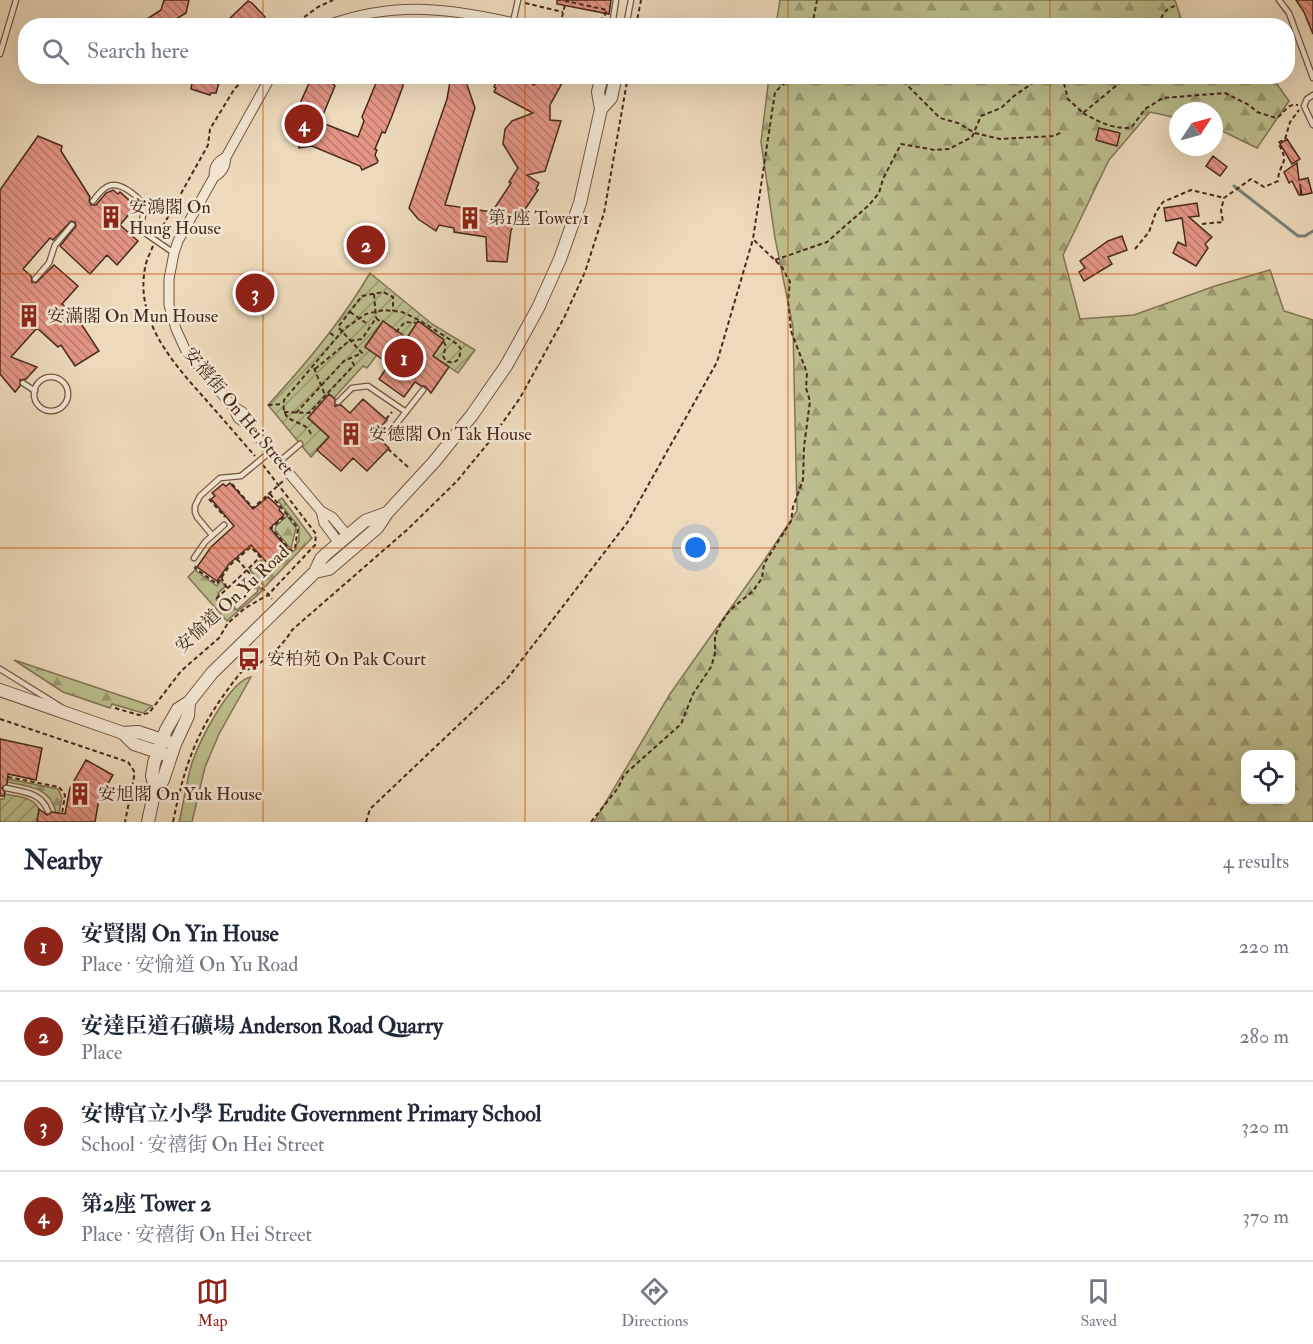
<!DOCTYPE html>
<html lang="en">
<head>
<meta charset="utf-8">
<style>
  body { margin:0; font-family:"IM FELL Double Pica","Noto Serif TC",serif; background:#f2f2f3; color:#1f2937 }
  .controls { position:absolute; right:18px; bottom:18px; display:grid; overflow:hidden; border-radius:12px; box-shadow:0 6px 24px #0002 }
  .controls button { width:54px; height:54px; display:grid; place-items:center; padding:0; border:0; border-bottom:2px solid #e0e1e3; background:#fff; color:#1f2937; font:30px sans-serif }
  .compass { position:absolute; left:1169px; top:102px; width:54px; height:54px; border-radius:50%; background:#fff; box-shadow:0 6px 24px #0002; rotate:54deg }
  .you { position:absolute; left:696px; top:548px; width:21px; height:21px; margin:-15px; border:4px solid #fff; border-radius:50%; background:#1a73e8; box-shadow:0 0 0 9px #1a73e833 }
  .badge { display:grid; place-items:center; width:39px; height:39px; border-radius:50%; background:#8f2418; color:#fff; font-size:20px; font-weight:700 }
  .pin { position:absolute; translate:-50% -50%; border:3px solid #fff; box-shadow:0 2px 6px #0006 }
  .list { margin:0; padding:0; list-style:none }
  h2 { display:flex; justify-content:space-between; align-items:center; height:78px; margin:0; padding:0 24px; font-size:26px }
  h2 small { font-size:20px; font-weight:400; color:#747a83 }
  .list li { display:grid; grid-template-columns:39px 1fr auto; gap:18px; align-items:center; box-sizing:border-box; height:90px; padding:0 24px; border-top:2px solid #e0e1e3 }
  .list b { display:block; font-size:22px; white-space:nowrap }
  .list p { margin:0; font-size:20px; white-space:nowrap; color:#747a83 }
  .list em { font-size:20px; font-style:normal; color:#747a83 }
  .icon { flex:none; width:33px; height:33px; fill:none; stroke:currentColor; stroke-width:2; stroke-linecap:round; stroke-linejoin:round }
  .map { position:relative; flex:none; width:1313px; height:822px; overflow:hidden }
  .search { position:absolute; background:#fff; box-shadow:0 6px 24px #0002; left:18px; right:18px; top:18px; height:66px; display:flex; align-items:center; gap:15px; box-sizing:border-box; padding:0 21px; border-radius:24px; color:#747a83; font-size:22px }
  .sheet { height:438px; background:#fff }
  nav { display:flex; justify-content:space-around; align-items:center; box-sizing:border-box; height:84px; border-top:2px solid #e0e1e3; background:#fff; font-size:16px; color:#747a83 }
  nav a { display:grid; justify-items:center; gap:3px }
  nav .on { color:#8f2418 }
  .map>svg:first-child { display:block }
  .green { fill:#bcbe8d; stroke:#827454; stroke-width:1.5 }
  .forest { fill:url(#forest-firs); stroke:#827454; stroke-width:1.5; fill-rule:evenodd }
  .garden { fill:url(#garden-furrows); stroke:#827454; stroke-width:1.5 }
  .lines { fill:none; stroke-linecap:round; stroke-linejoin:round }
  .stream { stroke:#798078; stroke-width:3 }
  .building { fill:url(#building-back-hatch); stroke:#48291b; stroke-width:1.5 }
  .service-casing { stroke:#715543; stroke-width:7 }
  .minor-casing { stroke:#715543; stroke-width:11 }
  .tertiary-casing { stroke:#715543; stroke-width:14 }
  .path { stroke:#48291b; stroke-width:2; stroke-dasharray:4.5 3; stroke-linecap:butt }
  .service { stroke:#f3e7d3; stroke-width:4.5 }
  .minor { stroke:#f3e7d3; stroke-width:9 }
  .tertiary { stroke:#f3e7d3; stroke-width:12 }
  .grid { fill:none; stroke:#d0520e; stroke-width:1.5; stroke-opacity:0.55 }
  .labels { text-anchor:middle; stroke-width:5; stroke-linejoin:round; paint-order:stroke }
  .poi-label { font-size:18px; fill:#48291b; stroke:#f3e7d3; text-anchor:start }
  .street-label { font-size:18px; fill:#48291b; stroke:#f3e7d3 }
</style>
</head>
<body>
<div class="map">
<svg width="1313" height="822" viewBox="0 0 1313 822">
  <defs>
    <pattern id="forest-firs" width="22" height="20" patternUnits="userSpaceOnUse" patternTransform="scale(1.5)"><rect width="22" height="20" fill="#bcbe8d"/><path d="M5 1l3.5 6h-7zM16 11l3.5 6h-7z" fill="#9b9a72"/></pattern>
    <pattern id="garden-furrows" width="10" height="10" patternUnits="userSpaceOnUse" patternTransform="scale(1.5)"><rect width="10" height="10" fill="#bcbe8d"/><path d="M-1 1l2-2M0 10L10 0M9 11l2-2" fill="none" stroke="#9b9a72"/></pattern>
    <pattern id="building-back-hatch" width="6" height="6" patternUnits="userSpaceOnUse" patternTransform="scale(1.5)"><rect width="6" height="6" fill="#e49584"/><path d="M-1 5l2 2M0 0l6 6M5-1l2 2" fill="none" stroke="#bb7a6b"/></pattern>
  </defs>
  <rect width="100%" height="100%" fill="#eddabb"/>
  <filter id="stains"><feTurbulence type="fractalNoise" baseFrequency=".00333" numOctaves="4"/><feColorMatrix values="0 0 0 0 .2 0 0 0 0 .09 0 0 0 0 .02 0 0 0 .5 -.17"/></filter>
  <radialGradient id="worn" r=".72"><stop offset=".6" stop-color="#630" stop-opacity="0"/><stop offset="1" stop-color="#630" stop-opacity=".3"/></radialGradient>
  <!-- green -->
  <path class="green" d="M 251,677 L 219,734 L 205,767 L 192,822 L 179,822 C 184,803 186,782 192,763 C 199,742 230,680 251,677 Z"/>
  <!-- forest -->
  <path class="forest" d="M 780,0 L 1175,0 L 1183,25 L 776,25 Z
    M 769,77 L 1272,77 L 1289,101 L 1257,148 L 1214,127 L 1214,111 L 1178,111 L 1178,118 L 1150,112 L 1109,160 L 1063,255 L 1080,319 L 1134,315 L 1215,286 L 1270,270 L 1284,311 L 1313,320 L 1313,822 L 594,822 L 670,694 L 761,565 L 797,511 L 793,327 L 775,238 L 761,142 ZM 1246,754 L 1290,754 L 1290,800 L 1246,800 Z
    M 282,498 L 312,538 L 265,587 L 250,570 L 261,560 L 269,568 L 289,551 L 291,553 L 296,549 L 297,542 L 299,542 L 299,527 L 278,501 Z
    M 287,516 L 296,528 L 291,549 L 275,530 L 276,526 Z
    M 195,570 L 217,586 L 221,580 L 225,587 L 218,593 L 219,594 L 216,599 L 225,610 L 232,610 L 235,608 L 237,610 L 258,591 L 257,589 L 259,587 L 262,591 C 251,602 238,610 227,621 L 188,577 Z
    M 14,660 L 152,706 L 143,713 L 112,704 L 110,708 L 63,692 Z
    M 8,779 L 58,789 L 62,798 L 59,813 L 56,813 C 51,787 28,786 7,782 Z"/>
  <!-- garden -->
  <path class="garden" d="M 370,273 L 432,324 L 475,350 L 458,373 L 433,356 L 444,340 L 421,323 L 418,322 L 407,338 L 383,321 L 365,346 L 377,355 L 367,368 L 363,366 L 334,398 L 329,394 L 308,418 L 329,437 L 311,457 L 268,405 C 306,364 342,321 370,273 Z
    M 5,794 C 18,797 32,796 39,809 L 37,822 L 0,822 L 0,799 L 4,799 Z"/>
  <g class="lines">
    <!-- stream -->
    <path class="stream" d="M 1234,186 L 1298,236 L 1305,236 L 1313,231"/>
  </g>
  <!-- building -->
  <path class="building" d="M 164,0 L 189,0 L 186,13 L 165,26 L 136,26 L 161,10 Z
    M 557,0 L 611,0 L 609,14 L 557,4 Z
    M 1296,0 L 1313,0 L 1313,34 L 1304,12 Z
    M 248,1 L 252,3 L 265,17 L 262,21 L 266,26 L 233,26 L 228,20 Z
    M 193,76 L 221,76 L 216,93 L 211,93 L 210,95 L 191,89 Z
    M 314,76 L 325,76 L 335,86 L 320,122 L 358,137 L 364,121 L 362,117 L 379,76 L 404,76 L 403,86 L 392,116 L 385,133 L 382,132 L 375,149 L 377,150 L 375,155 L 378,161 L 377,163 L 362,170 L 360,166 L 312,146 L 299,148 L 297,138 L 295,139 L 293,121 L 294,121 L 294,110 L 297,110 L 311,79 Z
    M 451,76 L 464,76 L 475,108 L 445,205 L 492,212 L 511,183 L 509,182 L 518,168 L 503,144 L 505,129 L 512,121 L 533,113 L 494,92 L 496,88 L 494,87 L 499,76 L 518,76 L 534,85 L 540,76 L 566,76 L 550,105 L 550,120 L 561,121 L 545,171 L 527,175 L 539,183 L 536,189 L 538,190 L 511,230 L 507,262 L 487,261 L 486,237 L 454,232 L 454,228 L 439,225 L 436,231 L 418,219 L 409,208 L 447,99 Z
    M 1099,128 L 1120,133 L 1117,146 L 1096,140 Z
    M 38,136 L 62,146 L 61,151 L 90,197 L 89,201 L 91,205 L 96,205 L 106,193 L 113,190 L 118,194 L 120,192 L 136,206 L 120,225 L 138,241 L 117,265 L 107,255 L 90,274 L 60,246 L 76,226 L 75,222 L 71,221 L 53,240 L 50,238 L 23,269 L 31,276 L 32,282 L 36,283 L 54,265 L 78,286 L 62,304 L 76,316 L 99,351 L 75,366 L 61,345 L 58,347 L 37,328 L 11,357 L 37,367 L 26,379 L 20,380 L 20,386 L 15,392 L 0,374 L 0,190 Z
    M 1287,139 L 1300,159 L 1292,164 L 1280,144 Z
    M 1213,156 L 1227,167 L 1220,176 L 1206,166 Z
    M 1297,163 L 1299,180 L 1308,178 L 1312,193 L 1302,195 L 1300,184 L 1301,195 L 1299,195 L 1292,181 L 1289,183 L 1284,172 Z
    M 1197,203 L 1199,216 L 1189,217 L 1212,237 L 1205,244 L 1208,248 L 1196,266 L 1173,253 L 1178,242 L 1186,246 L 1182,218 L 1166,221 L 1164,208 Z
    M 1122,236 L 1127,250 L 1108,257 L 1112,264 L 1084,281 L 1079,272 L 1085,268 L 1080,261 L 1108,241 Z
    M 383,321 L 407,338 L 418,321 L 444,340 L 433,356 L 449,367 L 431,393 L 425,386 L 421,386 L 415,382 L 404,397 L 379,379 L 389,364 L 365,347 Z
    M 329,394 L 335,399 L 335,406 L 341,405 L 350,413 L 363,399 L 387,420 L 374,434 L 389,448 L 367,471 L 353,458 L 341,471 L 317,450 L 329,437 L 308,418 Z
    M 230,483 L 253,509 L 268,497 L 280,508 L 279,510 L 284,515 L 270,528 L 288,549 L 282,554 L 283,555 L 269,565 L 251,545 L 229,564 L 217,581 L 197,567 L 211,547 L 234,526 L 211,499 L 215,496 L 212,493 L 223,484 L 226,486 Z
    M 0,739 L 42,748 L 36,780 L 8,774 L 7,784 L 2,788 L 5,792 L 4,796 L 0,796 Z
    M 86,760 L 113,775 L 99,799 L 95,822 L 37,822 L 39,809 L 47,815 L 52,812 L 65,814 L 70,788 Z"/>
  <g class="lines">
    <!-- service casing -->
    <g class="service-casing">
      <path id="service" d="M 1279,0 L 1289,13 L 1313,78
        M 513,22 L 518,0
        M 612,26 L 616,0
        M 626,26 L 631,0
        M 0,54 L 16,0
        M 1313,95 L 1307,99 L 1304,106 L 1313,125
        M 93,201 C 105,184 114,179 132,193 C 137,197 142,201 143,208 C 145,217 139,222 142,231 L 174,253
        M 35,279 L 49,263 L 55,245 L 72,225
        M34 394a17 17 0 1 1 34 0a17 17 0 1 1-34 0Z
        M 23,383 L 35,391
        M 338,402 L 352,388 L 368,386 L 406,412
        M 390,432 L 423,390
        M 279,462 L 300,444
        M 212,535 L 197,517 L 195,512 L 195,506 L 200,496 L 220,478 L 241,476 L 270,452
        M 194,558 L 205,542 L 224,525
        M 0,669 L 61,707
        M 6,788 C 23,792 41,792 48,811"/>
    </g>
    <!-- minor casing -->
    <g class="minor-casing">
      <path id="minor" d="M 326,26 C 394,0 454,8 526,26
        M 226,157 C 217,162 214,166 214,177 L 178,241 L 174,253 L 169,279 L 169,305 L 176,329 L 186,351 L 233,407 L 238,418 L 248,425 L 321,511 L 332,517 L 348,536
        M 214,177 C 223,172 225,167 226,157 L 271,76
        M 233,407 C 243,411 247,414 248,425
        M 321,511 L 324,523 L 339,543"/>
    </g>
    <!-- tertiary casing -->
    <g class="tertiary-casing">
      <path id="tertiary" d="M 601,109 L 611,98 L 616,76
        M 315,572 L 329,569 L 377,528 L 387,513 L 434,462 L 472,415 L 506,366 L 538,308 L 560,259 L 580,203 L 601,109 L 598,92 L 602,76
        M 0,690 L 123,733 L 138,732 L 175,744
        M 123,733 L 134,744 L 164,754
        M 155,789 L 163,780 L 175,744 L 188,716 L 189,702
        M 148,822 L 155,789 L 152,776 L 154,763 L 166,730 L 178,709 L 189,702 L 212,673 L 315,572 L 321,559 L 326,554 L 365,521 L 387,513"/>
    </g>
    <!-- path -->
    <path class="path" d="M 525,3 L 563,12
      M 562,17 L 566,1 L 607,10 L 604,17 L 593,26
      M 292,26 L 318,7 L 333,0
      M 636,26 L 641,0
      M 812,26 L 817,0
      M 1160,26 C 1161,13 1166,9 1177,5
      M 898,76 L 940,118 L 958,123 L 975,133 L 1000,139 L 1054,136 L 1062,132
      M 1062,76 L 1068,99 L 1083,113 L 1128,76
      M 1083,113 C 1099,122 1112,129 1131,128 L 1145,109 L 1163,98 L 1225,93 L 1249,105 L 1257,112 L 1276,118 C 1285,114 1286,103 1298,105
      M 1202,224 L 1223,222 L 1221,210 L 1224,198 L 1251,179 L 1264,187 L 1278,181 C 1279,161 1291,165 1278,143 L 1285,139 L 1290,122 L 1299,110
      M 159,233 L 208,145 L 210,129 L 235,88 L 249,76
      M 153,246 C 150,253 146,261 145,268 C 135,322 174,364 207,401 C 223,419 239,438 255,456
      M 1135,249 L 1149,232 L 1156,212 L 1163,202 L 1191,190 L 1224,198
      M 775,260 L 827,242 L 869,205 L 879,193 L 883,179 L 901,144 L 935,150 L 949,149 L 972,137 L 981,116 L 1001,108 L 1014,96 L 1043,76
      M 374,294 L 376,318
      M 350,312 L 369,325
      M 396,332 L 405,322 L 417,323
      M 330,333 L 337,338
      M 314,368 L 325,395
      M 315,369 L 349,341 L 362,339 L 376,318 L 382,323
      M 268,405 L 283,404
      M 284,412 L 309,413 L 354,365 L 350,358
      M 296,413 L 344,361 L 362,353 L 338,327 L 362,296 L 383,292 L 393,297 L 393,311
      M 386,419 L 392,412
      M 311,434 C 304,417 280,427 284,400 L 344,329 L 366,314 L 384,310 L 402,312 L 419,320 L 457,344 L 461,349 L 459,359 L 453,363 L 446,361 L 443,356 L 446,346 L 443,341
      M 388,449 L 409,468
      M 232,484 L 253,508 L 283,481
      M 270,494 L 298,528 L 295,548 L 291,551 L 271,528 L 288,514
      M 209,499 L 225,517
      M 237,559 L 272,599
      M 196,566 L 195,568 L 217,584 L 230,565 L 251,547 L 260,557 L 247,570
      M 247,570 L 217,598 L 225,608 L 232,608 L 259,584
      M 221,577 L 227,588
      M 115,708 L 139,715 L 149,713 L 181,671 L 219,638 L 228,623 L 245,608 L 268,595 L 315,545 L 316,534 L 263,465
      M 0,719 L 128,762 L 134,771 L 134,777 L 125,822
      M 8,777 L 59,787 L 65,795 L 62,814
      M 173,822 C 186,757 200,723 242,671 C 259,668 284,645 292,630 L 408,529 L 457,481 L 489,442 L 520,398 L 564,318 L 585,272 L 604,213 L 628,76
      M 366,822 L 370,809 L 507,679 L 627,523 L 717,362 L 753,239
      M 591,822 L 618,788 L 624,775 L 681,724 L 693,694 L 711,667 L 715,654 L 715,636 L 721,623 L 730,610 L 753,591 L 762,578 L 764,564 L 791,521 L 793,507 L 803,480 L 804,447 L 810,401 L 806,388 L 807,373 L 791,331 L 788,301 L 790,282 L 782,267 L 753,239 L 775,92 L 792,76"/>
    <!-- service -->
    <use href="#service" class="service"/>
    <!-- minor -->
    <use href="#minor" class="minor"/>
    <!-- tertiary -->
    <use href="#tertiary" class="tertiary"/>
  </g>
  <!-- grid -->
  <path class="grid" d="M 263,0 L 263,26M 525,0 L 525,26M 788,0 L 788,26M 1050,0 L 1050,26M 263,76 L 263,822M 525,76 L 525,822M 788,76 L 788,822M 1050,76 L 1050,822M 0,274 L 1313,274M 0,548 L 1313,548"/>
  <!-- icons -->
  <defs>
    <g id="building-bare" transform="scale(1.8)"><path d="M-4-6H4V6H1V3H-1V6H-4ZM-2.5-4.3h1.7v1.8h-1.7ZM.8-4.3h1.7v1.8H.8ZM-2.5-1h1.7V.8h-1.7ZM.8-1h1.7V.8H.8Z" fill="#8f2418" stroke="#f3e7d3" stroke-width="2.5" paint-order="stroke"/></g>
    <g id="bus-bare" transform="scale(1.8)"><path d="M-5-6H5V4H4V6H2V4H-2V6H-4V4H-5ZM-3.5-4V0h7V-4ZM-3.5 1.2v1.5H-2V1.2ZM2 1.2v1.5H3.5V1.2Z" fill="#8f2418" stroke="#f3e7d3" stroke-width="2.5" paint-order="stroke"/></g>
  </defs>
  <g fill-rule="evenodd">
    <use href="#building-bare" x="111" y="217"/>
    <use href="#building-bare" x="470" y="218"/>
    <use href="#building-bare" x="29" y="316"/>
    <use href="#building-bare" x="351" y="434"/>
    <use href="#bus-bare" x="249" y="659"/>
    <use href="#building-bare" x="80" y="794"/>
  </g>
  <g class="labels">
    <!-- poi labels -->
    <g class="poi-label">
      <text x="129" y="213">安鴻閣 On<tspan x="129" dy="21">Hung House</tspan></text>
      <text x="488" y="224">第1座 Tower 1</text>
      <text x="47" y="322">安滿閣 On Mun House</text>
      <text x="369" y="440">安德閣 On Tak House</text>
      <text x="267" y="665">安柏苑 On Pak Court</text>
      <text x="98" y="800">安旭閣 On Yuk House</text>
    </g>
    <!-- street labels -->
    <g class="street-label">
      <text transform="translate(239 411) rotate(50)" y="6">安禧街 On Hei Street</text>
      <text transform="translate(232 599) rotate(-43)" y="6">安愉道 On Yu Road</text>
    </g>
  </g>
  <rect width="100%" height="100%" filter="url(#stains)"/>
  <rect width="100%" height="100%" fill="url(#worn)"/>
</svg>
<div class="controls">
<button><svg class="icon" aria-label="locate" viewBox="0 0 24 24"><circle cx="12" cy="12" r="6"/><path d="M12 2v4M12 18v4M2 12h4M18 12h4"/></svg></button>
</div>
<svg class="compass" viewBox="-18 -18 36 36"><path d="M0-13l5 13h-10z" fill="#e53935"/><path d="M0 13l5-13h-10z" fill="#747a83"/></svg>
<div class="you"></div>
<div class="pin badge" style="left:404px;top:358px">1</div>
<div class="pin badge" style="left:366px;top:245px">2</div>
<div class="pin badge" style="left:255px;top:293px">3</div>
<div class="pin badge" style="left:304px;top:124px">4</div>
<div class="search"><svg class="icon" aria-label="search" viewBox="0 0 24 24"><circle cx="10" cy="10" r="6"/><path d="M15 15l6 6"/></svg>Search here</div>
</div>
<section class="sheet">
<h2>Nearby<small>4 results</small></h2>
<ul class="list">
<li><span class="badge">1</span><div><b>安賢閣 On Yin House</b><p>Place · 安愉道 On Yu Road</p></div><em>220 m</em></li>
<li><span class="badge">2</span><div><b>安達臣道石礦場 Anderson Road Quarry</b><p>Place</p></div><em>280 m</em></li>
<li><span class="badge">3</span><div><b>安博官立小學 Erudite Government Primary School</b><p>School · 安禧街 On Hei Street</p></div><em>320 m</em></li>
<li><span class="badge">4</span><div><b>第2座 Tower 2</b><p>Place · 安禧街 On Hei Street</p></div><em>370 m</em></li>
</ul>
</section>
<nav>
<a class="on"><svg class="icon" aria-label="map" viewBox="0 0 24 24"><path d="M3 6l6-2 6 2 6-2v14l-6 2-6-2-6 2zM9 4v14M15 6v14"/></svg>Map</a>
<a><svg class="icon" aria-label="directions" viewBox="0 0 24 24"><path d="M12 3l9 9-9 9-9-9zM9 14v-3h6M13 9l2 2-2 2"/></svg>Directions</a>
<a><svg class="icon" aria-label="saved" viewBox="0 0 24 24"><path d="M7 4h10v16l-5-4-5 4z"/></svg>Saved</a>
</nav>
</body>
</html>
